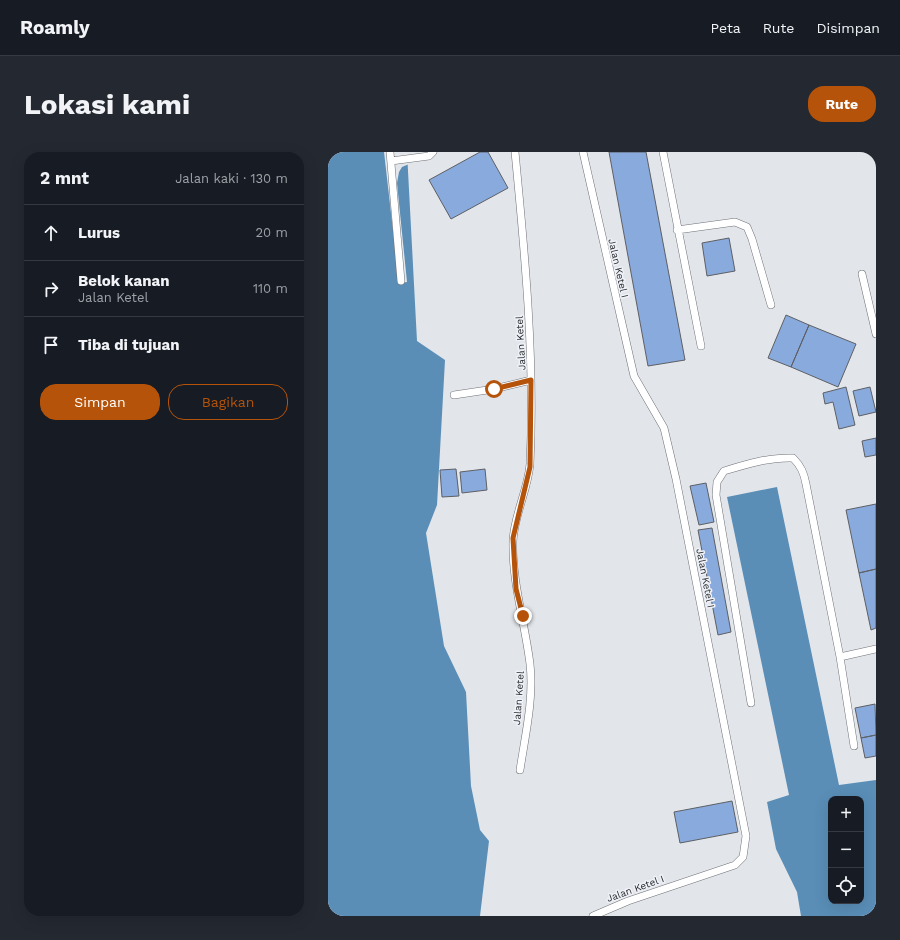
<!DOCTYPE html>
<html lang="id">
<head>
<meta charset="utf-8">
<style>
  body { margin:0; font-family:"Work Sans",sans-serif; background:#242831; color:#f1f3f6 }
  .controls { position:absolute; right:12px; bottom:12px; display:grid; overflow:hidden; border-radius:8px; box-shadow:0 4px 16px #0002 }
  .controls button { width:36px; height:36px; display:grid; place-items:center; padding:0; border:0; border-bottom:1px solid #363941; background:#171b24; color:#f1f3f6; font:20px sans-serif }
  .stop { position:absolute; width:12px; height:12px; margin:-9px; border:3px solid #b45309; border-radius:50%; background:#fff }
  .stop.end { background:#b45309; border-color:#fff; box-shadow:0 1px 4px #0008 }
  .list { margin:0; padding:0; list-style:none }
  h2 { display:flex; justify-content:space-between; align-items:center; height:52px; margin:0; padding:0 16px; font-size:17px }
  h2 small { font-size:13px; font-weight:400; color:#9ea1a6 }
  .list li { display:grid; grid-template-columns:26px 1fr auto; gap:12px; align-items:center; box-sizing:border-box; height:56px; padding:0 16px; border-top:1px solid #363941 }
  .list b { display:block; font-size:15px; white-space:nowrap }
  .list p { margin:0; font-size:13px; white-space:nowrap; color:#9ea1a6 }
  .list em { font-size:13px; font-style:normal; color:#9ea1a6 }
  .actions { display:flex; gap:8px; padding:12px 16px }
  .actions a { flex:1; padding:9px 0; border:1px solid #b45309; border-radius:16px; text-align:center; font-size:14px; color:#b45309 }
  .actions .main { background:#b45309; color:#fff }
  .icon { flex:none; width:22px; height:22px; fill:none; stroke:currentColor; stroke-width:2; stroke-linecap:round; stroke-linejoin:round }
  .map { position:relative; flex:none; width:548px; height:764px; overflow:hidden; border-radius:16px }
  header { display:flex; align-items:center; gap:24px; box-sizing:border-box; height:56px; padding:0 20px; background:#171b24; border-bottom:1px solid #363941 }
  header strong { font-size:19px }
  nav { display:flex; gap:22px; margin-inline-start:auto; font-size:14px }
  .intro { display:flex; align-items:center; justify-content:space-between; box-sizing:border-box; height:96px; padding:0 24px }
  h1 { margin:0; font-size:28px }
  .button { padding:10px 18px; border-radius:16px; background:#b45309; color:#fff; font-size:14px; font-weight:700 }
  main { display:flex; gap:24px; padding:0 24px }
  aside { flex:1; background:#171b24; border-radius:16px; box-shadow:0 4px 16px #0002 }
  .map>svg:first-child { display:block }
  .water { fill:#5a8eb7; fill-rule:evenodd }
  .pier { fill:#e2e5ea }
  .building { fill:#89aadd; stroke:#5d5f64 }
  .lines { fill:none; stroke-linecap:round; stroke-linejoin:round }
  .lane-casing { stroke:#6e7176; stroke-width:8 }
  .lane { stroke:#fff; stroke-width:7 }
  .route { stroke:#b45309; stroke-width:5 }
  .labels { text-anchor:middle; stroke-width:3; stroke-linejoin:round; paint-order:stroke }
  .street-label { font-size:10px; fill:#2a2c2e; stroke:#eff2f8 }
</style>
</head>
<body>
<header>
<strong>Roamly</strong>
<nav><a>Peta</a><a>Rute</a><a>Disimpan</a></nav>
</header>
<div class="intro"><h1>Lokasi kami</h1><a class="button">Rute</a></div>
<main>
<aside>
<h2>2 mnt<small>Jalan kaki · 130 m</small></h2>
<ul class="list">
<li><svg class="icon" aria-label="ahead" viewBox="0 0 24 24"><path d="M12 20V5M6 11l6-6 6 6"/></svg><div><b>Lurus</b></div><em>20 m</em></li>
<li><svg class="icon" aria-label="right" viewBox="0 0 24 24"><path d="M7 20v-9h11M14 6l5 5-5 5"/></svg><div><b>Belok kanan</b><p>Jalan Ketel</p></div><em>110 m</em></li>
<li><svg class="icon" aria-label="arrive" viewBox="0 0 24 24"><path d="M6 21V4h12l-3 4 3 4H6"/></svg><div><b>Tiba di tujuan</b></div></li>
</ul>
<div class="actions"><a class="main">Simpan</a><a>Bagikan</a></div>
</aside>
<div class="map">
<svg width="548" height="764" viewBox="0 0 548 764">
  <rect width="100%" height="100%" fill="#e2e5ea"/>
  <!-- water -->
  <path class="water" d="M 0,0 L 79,0 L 89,189 L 117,208 L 109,353 L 98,381 L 116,494 L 138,540 L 143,634 L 152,678 L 161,689 L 152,764 L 0,764 Z
    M 449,335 L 511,633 L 548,628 L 548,764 L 473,764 L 469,740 L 448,697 L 439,650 L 461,643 L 399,345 ZM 503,647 L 533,647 L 533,749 L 503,749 Z"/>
  <!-- pier -->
  <path class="pier" d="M 56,0 L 81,0 L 81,12 L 74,15 L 71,20 L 69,31 L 79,130 L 71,131 Z"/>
  <!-- building -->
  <path class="building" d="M 152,0 L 160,0 L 180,36 L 123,67 L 101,28 Z
    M 281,0 L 318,0 L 357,208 L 320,214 Z
    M 401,86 L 407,119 L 379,124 L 374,91 Z
    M 458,163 L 481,173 L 463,215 L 440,206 Z
    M 481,173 L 528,192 L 510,235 L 463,215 Z
    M 518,235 L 527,273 L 511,277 L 505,250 L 497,252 L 495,241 Z
    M 542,235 L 548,260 L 531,264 L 525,239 Z
    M 548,286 L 548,303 L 537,305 L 534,289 Z
    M 128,317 L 131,344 L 114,345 L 112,318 Z
    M 157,317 L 159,338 L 134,341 L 132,320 Z
    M 378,331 L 386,370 L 371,373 L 362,334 Z
    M 548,352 L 548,417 L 531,421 L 518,358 Z
    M 384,376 L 403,480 L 390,483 L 370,378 Z
    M 548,417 L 548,476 L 543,478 L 531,421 Z
    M 547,552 L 548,583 L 533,586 L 527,556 Z
    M 548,583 L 548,604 L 537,606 L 533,586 Z
    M 404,649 L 410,680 L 352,691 L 346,660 Z"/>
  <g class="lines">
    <!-- lane casing -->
    <g class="lane-casing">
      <path id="lane" d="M 62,0 L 73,129
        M 187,0 C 197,103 207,208 202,312 C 200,338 186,363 185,389 C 184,431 197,471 202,512 C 206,547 197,584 192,618
        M 255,0 L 306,224 L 336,276 L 348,327 L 418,684 L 415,705 L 407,713 L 300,749 L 265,764
        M 335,0 L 373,194
        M 63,9 L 101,4 L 105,0
        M 349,78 L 407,70 L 419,75 L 424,87 L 443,153
        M 534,122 L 548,182
        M 126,243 L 166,237 L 203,228
        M 423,551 L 388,343 L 389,330 L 396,319 C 419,312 442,305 465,306 C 473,314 476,321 478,332 L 512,505
        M 526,594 L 512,505 L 548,497"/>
    </g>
    <!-- lane -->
    <use href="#lane" class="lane"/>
  </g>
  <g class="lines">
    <!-- route -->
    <path class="route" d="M 166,237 L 203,228 L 202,315 L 185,386 L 188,437 L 195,464"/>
  </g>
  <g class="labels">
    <!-- street labels -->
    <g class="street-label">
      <text transform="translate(291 116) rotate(77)" y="4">Jalan Ketel I</text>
      <text transform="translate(192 191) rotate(-93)" y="4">Jalan Ketel</text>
      <text transform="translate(378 426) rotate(79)" y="4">Jalan Ketel I</text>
      <text transform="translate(190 546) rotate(-86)" y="4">Jalan Ketel</text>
      <text transform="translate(307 736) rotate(-20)" y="4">Jalan Ketel I</text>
    </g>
  </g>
</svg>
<div class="controls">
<button>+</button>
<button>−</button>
<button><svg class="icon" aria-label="locate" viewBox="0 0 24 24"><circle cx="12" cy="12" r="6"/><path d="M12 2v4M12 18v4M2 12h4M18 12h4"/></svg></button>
</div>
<div class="stop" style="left:166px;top:237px"></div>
<div class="stop end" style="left:195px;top:464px"></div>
</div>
</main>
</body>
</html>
